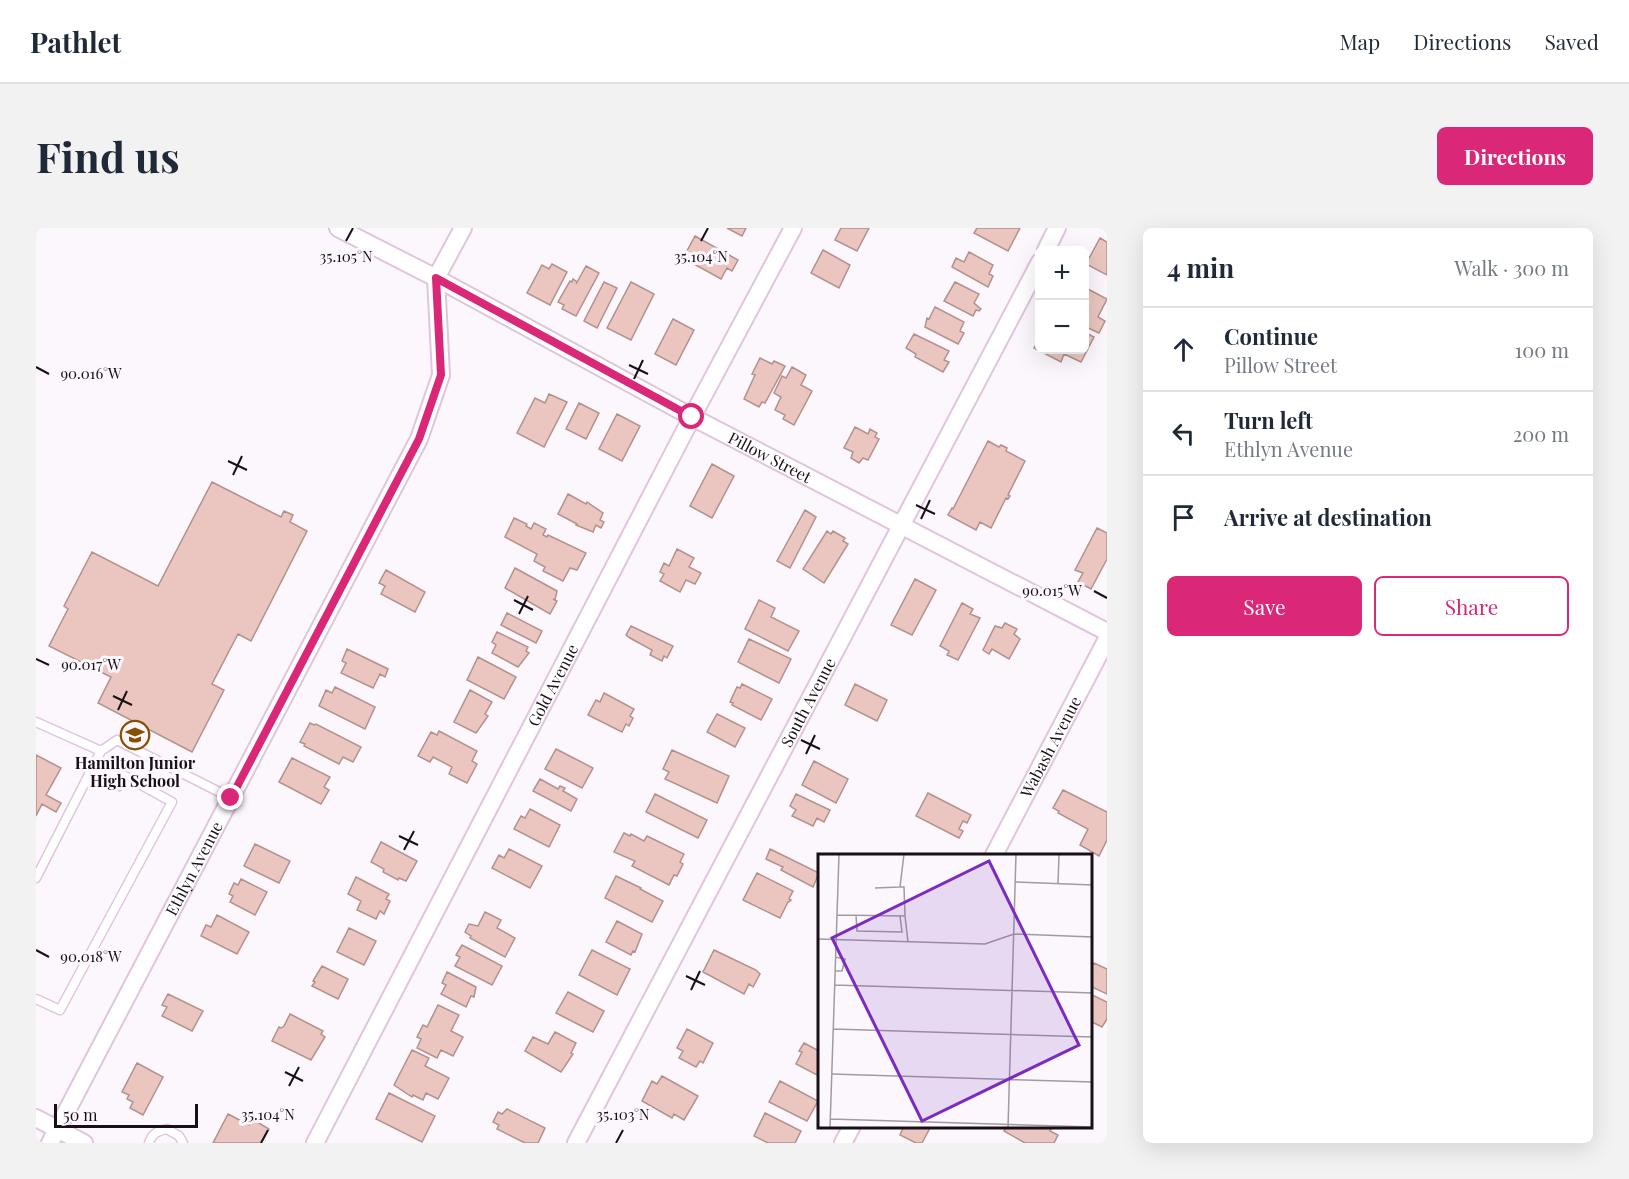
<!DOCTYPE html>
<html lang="en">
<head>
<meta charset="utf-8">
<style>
  body { margin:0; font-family:"Playfair Display",serif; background:#f2f2f3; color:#1f2937 }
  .controls { position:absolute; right:18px; top:18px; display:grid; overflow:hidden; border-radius:9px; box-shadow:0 6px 24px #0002 }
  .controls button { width:54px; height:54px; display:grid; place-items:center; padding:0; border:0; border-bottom:2px solid #e0e1e3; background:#fff; color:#1f2937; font:30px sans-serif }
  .scale { position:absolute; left:18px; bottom:15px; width:144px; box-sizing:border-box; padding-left:6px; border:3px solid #180f17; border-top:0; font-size:16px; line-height:21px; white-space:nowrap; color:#180f17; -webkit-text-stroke:4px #fcf7fc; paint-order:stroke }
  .stop { position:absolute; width:18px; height:18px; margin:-14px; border:4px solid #db2777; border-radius:50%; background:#fff }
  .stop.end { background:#db2777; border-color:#fff; box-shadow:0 2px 6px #0008 }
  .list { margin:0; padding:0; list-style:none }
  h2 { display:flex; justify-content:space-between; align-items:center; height:78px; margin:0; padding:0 24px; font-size:26px }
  h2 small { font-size:20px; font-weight:400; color:#747a83 }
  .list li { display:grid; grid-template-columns:39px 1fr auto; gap:18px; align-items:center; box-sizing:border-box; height:84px; padding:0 24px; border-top:2px solid #e0e1e3 }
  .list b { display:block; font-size:22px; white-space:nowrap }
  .list p { margin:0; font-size:20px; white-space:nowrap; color:#747a83 }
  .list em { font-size:20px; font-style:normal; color:#747a83 }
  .actions { display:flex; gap:12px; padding:18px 24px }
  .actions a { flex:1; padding:14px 0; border:2px solid #db2777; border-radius:9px; text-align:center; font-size:21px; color:#db2777 }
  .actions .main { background:#db2777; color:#fff }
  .icon { flex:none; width:33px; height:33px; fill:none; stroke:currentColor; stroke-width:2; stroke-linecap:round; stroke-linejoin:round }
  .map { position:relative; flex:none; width:1071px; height:915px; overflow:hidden; border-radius:9px }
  header { display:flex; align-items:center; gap:36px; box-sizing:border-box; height:84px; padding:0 30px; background:#fff; border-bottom:2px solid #e0e1e3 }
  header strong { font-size:28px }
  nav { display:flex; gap:33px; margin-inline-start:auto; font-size:21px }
  .intro { display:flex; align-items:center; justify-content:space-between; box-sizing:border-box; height:144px; padding:0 36px }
  h1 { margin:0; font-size:42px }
  .button { padding:15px 27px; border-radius:9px; background:#db2777; color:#fff; font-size:21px; font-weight:700 }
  main { display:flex; gap:36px; padding:0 36px }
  aside { flex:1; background:#fff; border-radius:9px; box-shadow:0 6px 24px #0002 }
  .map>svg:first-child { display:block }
  .building { fill:#ebc6c0; stroke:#b3908b; stroke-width:1.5 }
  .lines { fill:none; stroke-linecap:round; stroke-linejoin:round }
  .lane-casing { stroke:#dfc5dd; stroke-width:11 }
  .street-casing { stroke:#dfc5dd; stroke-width:20 }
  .lane { stroke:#fff; stroke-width:8 }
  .street { stroke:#fff; stroke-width:16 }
  .route { stroke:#db2777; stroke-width:8 }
  .ticks { fill:none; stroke:#180f17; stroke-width:2 }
  .labels { text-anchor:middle; stroke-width:6; stroke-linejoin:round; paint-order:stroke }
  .street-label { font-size:16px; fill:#180f17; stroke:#fcf7fc }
  .poi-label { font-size:16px; font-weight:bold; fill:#180f17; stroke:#fcf7fc }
  .inset-road { fill:none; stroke:#a19aa0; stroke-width:1.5 }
  .view { fill:#7b2cbf; fill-opacity:0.15; stroke:#7b2cbf; stroke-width:3 }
  .inset-edge { fill:none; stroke:#180f17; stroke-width:3 }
  .ticks-label { font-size:15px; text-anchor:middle; fill:#180f17; stroke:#fcf7fc; stroke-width:6; stroke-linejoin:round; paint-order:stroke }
</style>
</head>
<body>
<header>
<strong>Pathlet</strong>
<nav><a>Map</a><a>Directions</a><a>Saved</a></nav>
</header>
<div class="intro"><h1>Find us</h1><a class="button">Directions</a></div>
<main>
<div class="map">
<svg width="1071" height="915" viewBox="0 0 1071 915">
  <rect width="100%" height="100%" fill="#fcf7fc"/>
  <!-- building -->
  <path class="building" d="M 691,0 L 710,0 L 706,8 Z
    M 805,0 L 833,0 L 821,23 L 799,12 Z
    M 941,0 L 984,0 L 972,23 L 938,5 Z
    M 659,8 L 702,32 L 696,43 L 691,40 L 685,51 L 647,30 Z
    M 1064,10 L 1071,14 L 1071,47 L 1050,36 Z
    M 787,22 L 814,37 L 803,60 L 775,45 Z
    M 933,24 L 957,37 L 953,46 L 957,48 L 952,59 L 916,39 L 920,30 L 928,34 Z
    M 516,36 L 531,44 L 514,77 L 491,65 L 506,37 L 513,41 Z
    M 550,38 L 563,45 L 540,88 L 526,81 L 528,77 L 522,74 L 534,53 L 536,54 L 537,51 L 541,54 L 540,56 Z
    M 568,54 L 581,60 L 561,100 L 548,93 Z
    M 595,54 L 618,66 L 595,112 L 571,100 Z
    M 919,54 L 943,66 L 938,75 L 945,81 L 943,83 L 940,82 L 937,88 L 908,73 Z
    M 1048,59 L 1071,71 L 1062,89 L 1069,93 L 1063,105 L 1048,98 Z
    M 899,79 L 928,94 L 924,103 L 928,105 L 922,116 L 889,99 L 891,90 L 893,91 Z
    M 637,91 L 658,102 L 640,137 L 619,126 Z
    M 1048,104 L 1058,109 L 1045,134 L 1028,126 L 1025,134 L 998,120 L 1004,110 L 1004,122 L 1048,122 Z
    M 878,106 L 913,123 L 908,132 L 913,134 L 907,144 L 879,129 L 880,126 L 870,120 Z
    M 724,130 L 736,136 L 738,133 L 749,138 L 729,175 L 726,174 L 723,179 L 708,171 L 719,147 L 716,146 Z
    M 756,139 L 770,147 L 765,157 L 776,163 L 758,197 L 747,191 L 749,187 L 739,182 L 745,169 L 738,165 L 746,148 L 750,150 Z
    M 513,166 L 531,174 L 508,219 L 481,205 L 499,170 L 509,175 Z
    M 543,175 L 563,185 L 550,211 L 530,201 Z
    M 581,186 L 604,198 L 586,233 L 563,221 Z
    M 819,199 L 832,206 L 834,201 L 841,205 L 839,209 L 843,211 L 832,232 L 827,230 L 823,235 L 815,230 L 817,224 L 808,220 Z
    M 952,213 L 963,219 L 965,217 L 971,220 L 970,223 L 989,233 L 972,267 L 974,268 L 972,271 L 970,270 L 955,300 L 944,294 L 940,302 L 912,287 L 916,280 L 917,281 Z
    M 676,236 L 698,248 L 676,290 L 654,278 Z
    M 176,254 L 245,289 L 248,283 L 257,287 L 254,294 L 271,303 L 215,413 L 202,406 L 176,456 L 188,462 L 156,524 L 62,475 L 75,449 L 13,418 L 32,381 L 28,378 L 56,324 L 122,358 Z
    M 532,266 L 550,276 L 551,274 L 567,285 L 564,292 L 568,294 L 565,300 L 560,297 L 557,304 L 540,297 L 541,296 L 522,286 Z
    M 769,282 L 780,289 L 754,340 L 741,333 Z
    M 478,290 L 491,296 L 490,298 L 495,301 L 498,295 L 510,301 L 507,307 L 511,309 L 512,307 L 550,325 L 541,342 L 534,340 L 527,353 L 507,343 L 509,339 L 498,333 L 501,326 L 469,309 Z
    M 1061,300 L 1071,305 L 1071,331 L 1055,361 L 1042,354 L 1047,345 L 1039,342 Z
    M 791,303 L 795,306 L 797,303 L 809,310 L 807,313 L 812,316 L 788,355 L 767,341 Z
    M 641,321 L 658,330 L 653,339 L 665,345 L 659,356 L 650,352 L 644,364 L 624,353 L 628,346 L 624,344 L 628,335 L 633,338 Z
    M 479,340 L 521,363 L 519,372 L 517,371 L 521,373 L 514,386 L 469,360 Z
    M 350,342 L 389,364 L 379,384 L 345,366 L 349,358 L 343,355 Z
    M 879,351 L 900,362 L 876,407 L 855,397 Z
    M 723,372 L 739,380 L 735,389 L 763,403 L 752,423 L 709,401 Z
    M 926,375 L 937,381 L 934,386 L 944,390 L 922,432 L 911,427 L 913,423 L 904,418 Z
    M 471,385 L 506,403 L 500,415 L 465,397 Z
    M 969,395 L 981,401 L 978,406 L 984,411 L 973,431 L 956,421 L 953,426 L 947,422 L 959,398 L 966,400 Z
    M 595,398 L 637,418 L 631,430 L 628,428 L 626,433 L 614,427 L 616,422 L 594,410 L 590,407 Z
    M 461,404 L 492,419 L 490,423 L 493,425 L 482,439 L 456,425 L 460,417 L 456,414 Z
    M 713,411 L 755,431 L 743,455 L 702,434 Z
    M 311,421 L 352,441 L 349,449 L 344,446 L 337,460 L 305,445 L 310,435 L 306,433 Z
    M 442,429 L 480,449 L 468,471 L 431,452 Z
    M 706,456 L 736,471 L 725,492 L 696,477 L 697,475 L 694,474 L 701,459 L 704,460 Z
    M 819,456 L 851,472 L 841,493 L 809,477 Z
    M 299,459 L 339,479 L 329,501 L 283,478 L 290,462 L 296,465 Z
    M 434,462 L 456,474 L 449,486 L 452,488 L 440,505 L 418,494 Z
    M 568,465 L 598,481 L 594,488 L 597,490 L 593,498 L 590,496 L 586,504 L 552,487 L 560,472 L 564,474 Z
    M 681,486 L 709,500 L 699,519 L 671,504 Z
    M 274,495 L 278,497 L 280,496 L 325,519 L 317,534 L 307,529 L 303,536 L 268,518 L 269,516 L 264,514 Z
    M 403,503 L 441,523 L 436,533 L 441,536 L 431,555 L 413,546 L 416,539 L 397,529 L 394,534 L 382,528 L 395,504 L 401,507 Z
    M 520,521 L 557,540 L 546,560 L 509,541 Z
    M 636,522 L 693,548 L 681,575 L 629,551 L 633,544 L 627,541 Z
    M 0,527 L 25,540 L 10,567 L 25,575 L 20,584 L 6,576 L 0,588 Z
    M 256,530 L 294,549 L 288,559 L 293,562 L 285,576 L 243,554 Z
    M 778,533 L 812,551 L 800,575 L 766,557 Z
    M 504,551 L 522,561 L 524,558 L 529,560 L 527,563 L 541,571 L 535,583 L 497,563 Z
    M 1027,562 L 1071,584 L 1071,612 L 1063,628 L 1044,617 L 1052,601 L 1022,585 L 1023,583 L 1017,580 Z
    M 892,565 L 935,587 L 931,595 L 927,593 L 923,601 L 927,603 L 923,610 L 880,588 Z
    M 619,566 L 671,592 L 662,610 L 610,584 Z
    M 760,566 L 794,582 L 788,594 L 781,590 L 777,598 L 756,588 L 760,582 L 754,578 Z
    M 494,581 L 524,597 L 513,619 L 478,601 L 485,588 L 489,590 Z
    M 588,605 L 594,608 L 595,606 L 608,613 L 611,608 L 648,626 L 644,634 L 647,636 L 641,648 L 638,647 L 633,657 L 596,638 L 599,633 L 578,624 Z
    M 345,614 L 381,633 L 370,653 L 363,650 L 362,652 L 347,644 L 348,641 L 335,634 Z
    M 219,616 L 254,633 L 243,655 L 208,638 Z
    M 473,621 L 506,638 L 494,660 L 456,640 L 463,627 L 468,630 Z
    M 734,621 L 783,645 L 777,659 L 745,642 L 747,639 L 730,631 Z
    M 721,645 L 757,663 L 753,671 L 755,672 L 753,674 L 752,674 L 744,690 L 707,672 Z
    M 580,648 L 605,660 L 604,661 L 627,673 L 616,694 L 569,670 Z
    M 320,649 L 353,666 L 350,671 L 354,673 L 348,686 L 344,683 L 340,691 L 321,682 L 325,673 L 312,666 Z
    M 205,651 L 231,664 L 219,687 L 194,674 L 197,668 L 193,666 L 198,655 L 202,657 Z
    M 449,684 L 465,692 L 461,700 L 479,710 L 469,729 L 434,710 L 435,708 L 429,704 L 433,696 L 442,698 Z
    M 181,687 L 213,704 L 201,726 L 165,708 L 170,697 L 175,699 Z
    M 581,693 L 606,706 L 599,724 L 597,723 L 595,727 L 570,714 Z
    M 313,700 L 340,713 L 328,737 L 301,724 Z
    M 426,717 L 466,738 L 456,757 L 419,738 L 424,729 L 420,727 Z
    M 556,722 L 594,741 L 581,767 L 543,747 Z
    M 678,722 L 720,742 L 724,746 L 717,759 L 713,756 L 708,766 L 667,744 Z
    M 1058,735 L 1071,741 L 1071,766 L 1054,758 L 1054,741 Z
    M 286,738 L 312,751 L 302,771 L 276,758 L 279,754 L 277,753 Z
    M 411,744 L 440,759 L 438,769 L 435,768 L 430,779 L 405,766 L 410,757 L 406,755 Z
    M 532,764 L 568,783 L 557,804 L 520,785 Z
    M 132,766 L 167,783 L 156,803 L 126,788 L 131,779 L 126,777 Z
    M 1054,766 L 1071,774 L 1071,791 L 1066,799 L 1054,793 Z
    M 402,777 L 423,787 L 415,803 L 427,809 L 417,828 L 405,822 L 401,830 L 381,820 L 385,811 L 381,809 L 387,797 L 391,799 Z
    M 254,786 L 287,803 L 285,806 L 289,809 L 275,832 L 236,813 L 243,799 L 245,800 L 248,798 Z
    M 651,801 L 677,815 L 667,835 L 664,833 L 660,839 L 643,830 L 647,823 L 641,820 Z
    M 519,804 L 540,815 L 535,825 L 537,826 L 525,844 L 489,823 L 497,809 L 512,816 Z
    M 768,815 L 783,823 L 783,848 L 760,836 L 766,824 L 763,823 Z
    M 376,822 L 393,830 L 389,838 L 413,850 L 402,871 L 390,865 L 387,872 L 377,867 L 376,869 L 358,857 Z
    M 101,835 L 127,849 L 107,887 L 94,880 L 97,874 L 91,871 L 93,867 L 86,864 Z
    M 626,848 L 662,868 L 648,892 L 638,886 L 636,890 L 606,873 L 616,853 L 621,856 Z
    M 744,853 L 782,873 L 771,893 L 733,874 Z
    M 353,865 L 399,888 L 386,914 L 340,891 Z
    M 471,881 L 509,900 L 502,915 L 489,915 L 461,901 L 463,897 L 457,894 L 462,884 L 466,886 Z
    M 729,885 L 765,903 L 759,915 L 732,915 L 718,908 Z
    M 192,886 L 213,897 L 216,891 L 233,901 L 225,915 L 177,915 Z
    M 868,898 L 895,898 L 886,915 L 880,915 L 864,907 Z
    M 971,898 L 1017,898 L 1014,903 L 1022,907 L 1018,915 L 989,915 L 968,903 Z"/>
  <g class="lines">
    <!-- lane casing -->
    <g class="lane-casing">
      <path id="lane" d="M 0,494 L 65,523 L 0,650
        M 65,523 L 81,512 L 195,570
        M 0,771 L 24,782 L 136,574 L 89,548 L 83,558 L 54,545
        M 113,915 C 116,905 122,903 131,901 L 143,908 L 147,915"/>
    </g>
    <!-- street casing -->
    <g class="street-casing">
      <g id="street">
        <path id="s1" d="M 302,0 L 400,50 L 656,189 L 1071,404"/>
        <path d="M 1010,22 L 1021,0"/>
        <path id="s2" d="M 958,627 L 1071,411"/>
        <path d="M 0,890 L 48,915"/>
        <path id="s3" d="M 14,915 L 383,211 L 405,147 L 400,50 L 427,0"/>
        <path id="s4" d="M 279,915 L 656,189 L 757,0"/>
        <path id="s5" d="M 540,915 L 1004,34"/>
        <path d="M 807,915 L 816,898"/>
      </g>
    </g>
    <!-- lane -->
    <use href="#lane" class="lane"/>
    <!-- street -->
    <use href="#street" class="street"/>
  </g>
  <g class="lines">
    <!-- route -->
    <path class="route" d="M 195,570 L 383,211 L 405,147 L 400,50 L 656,189"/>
  </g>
  <!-- ticks -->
  <path class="ticks" d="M 310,13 L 317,0M 665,13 L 672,0M 593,137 L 612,146M 0,139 L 13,146M 598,151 L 607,132M 192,233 L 211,242M 197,247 L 206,228M 880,277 L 899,286M 885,291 L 894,272M 1058,363 L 1071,370M 478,372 L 497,382M 483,386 L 492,368M 0,431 L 13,437M 77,468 L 96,477M 82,482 L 91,463M 765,512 L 784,521M 770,526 L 779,507M 363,608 L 382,617M 368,622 L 378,603M 0,722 L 13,729M 650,748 L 669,757M 655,762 L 664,743M 249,844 L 267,853M 253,858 L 263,839M 225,915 L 232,902M 580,915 L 587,902"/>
  <!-- icons -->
  <defs>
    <g id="school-ring" transform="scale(1.5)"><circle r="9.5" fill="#fcf7fc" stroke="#874f02" stroke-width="1.5"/><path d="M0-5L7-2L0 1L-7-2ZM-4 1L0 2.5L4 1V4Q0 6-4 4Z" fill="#874f02"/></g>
  </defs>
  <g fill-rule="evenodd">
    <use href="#school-ring" x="99" y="507"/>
  </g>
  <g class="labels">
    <!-- street labels -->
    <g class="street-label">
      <text dy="6" stroke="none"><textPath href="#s1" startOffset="489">Pillow Street</textPath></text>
      <text dy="6" stroke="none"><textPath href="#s4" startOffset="516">Gold Avenue</textPath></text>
      <text dy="6" stroke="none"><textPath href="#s5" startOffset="498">South Avenue</textPath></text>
      <text dy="6" stroke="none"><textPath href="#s2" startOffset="122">Wabash Avenue</textPath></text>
      <text dy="6" stroke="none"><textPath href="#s3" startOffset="310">Ethlyn Avenue</textPath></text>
    </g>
    <!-- poi labels -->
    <g class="poi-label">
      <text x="99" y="541">Hamilton Junior<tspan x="99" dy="18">High School</tspan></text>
    </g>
  </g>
  <!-- overview -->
  <g transform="translate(782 626)">
    <rect width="274" height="274" fill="#fcf7fc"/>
    <path class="inset-road" d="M 197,28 L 275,31M 240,30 L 241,0M 57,34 L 82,33M 19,61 L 87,62 L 86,33 L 82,33 L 86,0M 38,61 L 39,77 L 84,78 L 82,62M 87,62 L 90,88M 0,85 L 167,90 L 196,80 L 275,83M 17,117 L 24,117 L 27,105 L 17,103M 16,131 L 275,139M 15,175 L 275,183M 13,220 L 275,228M 12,265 L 275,273M 12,274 L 21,0M 190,274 L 198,0"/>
    <path class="view" d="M 171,7 L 261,191 L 104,267 L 14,84 Z"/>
    <rect width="274" height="274" class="inset-edge"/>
  </g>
  <g class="ticks-label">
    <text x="310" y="34">35.105°N</text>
    <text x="665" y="34">35.104°N</text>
    <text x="55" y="151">90.016°W</text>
    <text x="1016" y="368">90.015°W</text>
    <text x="55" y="442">90.017°W</text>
    <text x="55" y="734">90.018°W</text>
    <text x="232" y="892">35.104°N</text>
    <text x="587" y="892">35.103°N</text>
  </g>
</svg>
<div class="controls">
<button>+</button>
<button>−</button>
</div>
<div class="scale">50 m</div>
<div class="stop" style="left:656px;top:189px"></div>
<div class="stop end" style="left:195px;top:570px"></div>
</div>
<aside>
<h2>4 min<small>Walk · 300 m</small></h2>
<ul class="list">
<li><svg class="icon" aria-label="ahead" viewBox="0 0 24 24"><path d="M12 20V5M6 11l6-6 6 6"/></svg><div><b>Continue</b><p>Pillow Street</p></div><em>100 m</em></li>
<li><svg class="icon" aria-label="left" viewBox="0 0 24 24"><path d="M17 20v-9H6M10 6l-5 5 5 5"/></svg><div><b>Turn left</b><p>Ethlyn Avenue</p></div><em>200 m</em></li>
<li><svg class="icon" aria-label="arrive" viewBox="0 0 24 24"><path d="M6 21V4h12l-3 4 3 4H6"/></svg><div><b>Arrive at destination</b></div></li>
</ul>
<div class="actions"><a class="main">Save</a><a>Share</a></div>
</aside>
</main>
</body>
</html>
